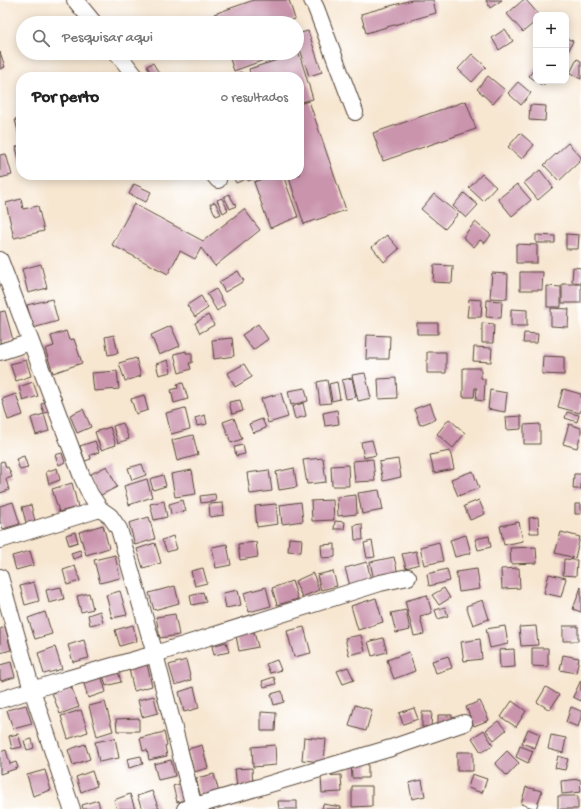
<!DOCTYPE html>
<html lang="pt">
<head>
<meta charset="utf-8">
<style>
  body { margin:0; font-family:"Gochi Hand",sans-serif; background:#f2f2f2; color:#222 }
  .controls { position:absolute; right:12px; top:12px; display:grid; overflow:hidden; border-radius:8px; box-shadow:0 2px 10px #0003 }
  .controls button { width:36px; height:36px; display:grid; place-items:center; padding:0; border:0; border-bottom:1px solid #e0e0e0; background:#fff; color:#222; font:20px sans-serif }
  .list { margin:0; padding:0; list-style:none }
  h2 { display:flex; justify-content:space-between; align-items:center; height:52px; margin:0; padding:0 16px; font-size:17px }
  h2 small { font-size:13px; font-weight:400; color:#767676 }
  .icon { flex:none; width:22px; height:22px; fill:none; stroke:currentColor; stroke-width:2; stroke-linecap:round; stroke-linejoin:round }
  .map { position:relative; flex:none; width:581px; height:809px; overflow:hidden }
  .search { position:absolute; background:#fff; box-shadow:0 2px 10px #0003; left:16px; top:16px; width:288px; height:44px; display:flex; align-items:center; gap:10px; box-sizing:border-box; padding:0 14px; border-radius:22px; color:#767676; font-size:15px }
  .panel { position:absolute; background:#fff; box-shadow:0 2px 10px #0003; left:16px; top:72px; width:288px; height:108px; border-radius:16px }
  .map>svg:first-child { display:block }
  .building { fill:#ca94ad }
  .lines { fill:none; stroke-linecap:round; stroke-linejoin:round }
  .minor-casing { stroke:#574639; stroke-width:18 }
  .minor { stroke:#fff; stroke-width:16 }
</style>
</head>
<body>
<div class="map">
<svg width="581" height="809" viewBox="0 0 581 809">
  <rect width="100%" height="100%" fill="#fff"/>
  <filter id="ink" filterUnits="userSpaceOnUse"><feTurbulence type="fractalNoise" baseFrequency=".025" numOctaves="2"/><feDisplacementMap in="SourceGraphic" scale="8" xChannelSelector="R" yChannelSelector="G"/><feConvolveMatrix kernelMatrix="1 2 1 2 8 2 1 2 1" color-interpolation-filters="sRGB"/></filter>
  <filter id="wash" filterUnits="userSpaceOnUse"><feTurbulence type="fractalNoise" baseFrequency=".012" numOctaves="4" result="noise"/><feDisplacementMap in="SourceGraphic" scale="16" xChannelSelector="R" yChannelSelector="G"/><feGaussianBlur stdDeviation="0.9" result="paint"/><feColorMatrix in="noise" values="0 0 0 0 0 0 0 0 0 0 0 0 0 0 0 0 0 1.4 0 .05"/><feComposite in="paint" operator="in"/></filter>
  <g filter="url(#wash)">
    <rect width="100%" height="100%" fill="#f7e6d0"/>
    <g id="blocks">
      <!-- building -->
      <path class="building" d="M 254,0 L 289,0 L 295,19 L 283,23 L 217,23 L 214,14 Z
        M 412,0 L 433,0 L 436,13 L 366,33 L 361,14 Z
        M 486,0 L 502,0 L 490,8 Z
        M 523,0 L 526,0 L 539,15 L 536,15 L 536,21 L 523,32 L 507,14 Z
        M 505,29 L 513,41 L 499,50 L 492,38 Z
        M 308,31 L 322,72 L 309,76 L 297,40 L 297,34 Z
        M 566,38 L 573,41 L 566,56 Z
        M 0,52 L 5,67 L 0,69 Z
        M 228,53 L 283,53 L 234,71 Z
        M 299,53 L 313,99 L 301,102 L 300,99 L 299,99 L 299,77 L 251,77 L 249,69 Z
        M 472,54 L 486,67 L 472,82 L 458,69 Z
        M 577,59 L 581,61 L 581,79 L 570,73 Z
        M 153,63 L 161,77 L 153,77 L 147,66 Z
        M 536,66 L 536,81 L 546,81 L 543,86 L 529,76 Z
        M 241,72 L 243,77 L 226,77 Z
        M 488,76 L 505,90 L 493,104 L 477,89 Z
        M 518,82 L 531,93 L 521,105 L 508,93 Z
        M 309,101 L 346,210 L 304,224 L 288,175 L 299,175 L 299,104 Z
        M 466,101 L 476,129 L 383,161 L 373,133 Z
        M 530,105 L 546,106 L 545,121 L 529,120 Z
        M 21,117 L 21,140 L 20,140 L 15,119 Z
        M 520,133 L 534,145 L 522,159 L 508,147 Z
        M 568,143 L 581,157 L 581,160 L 559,181 L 544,165 Z
        M 21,146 L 21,163 L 20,164 L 16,147 Z
        M 6,154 L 12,175 L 0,178 L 0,155 Z
        M 540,170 L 553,187 L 538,200 L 524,183 Z
        M 482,174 L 496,187 L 483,201 L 469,188 Z
        M 232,175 L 244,175 L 246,179 L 236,183 Z
        M 246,175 L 265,175 L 248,181 Z
        M 272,175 L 283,175 L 298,217 L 270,228 L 254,182 Z
        M 134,184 L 151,192 L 146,202 L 129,194 Z
        M 517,184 L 531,200 L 512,216 L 498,199 Z
        M 464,193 L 478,205 L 466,218 L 453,206 Z
        M 229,194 L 236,206 L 230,209 L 224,197 Z
        M 434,194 L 458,214 L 445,229 L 421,209 Z
        M 222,198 L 228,210 L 223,213 L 217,200 Z
        M 21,199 L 23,209 L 38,206 L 44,231 L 14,238 L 6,203 Z
        M 215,202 L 221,214 L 216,216 L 210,204 Z
        M 134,204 L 203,241 L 244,209 L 260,230 L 215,266 L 201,248 L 195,259 L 180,251 L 168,274 L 112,245 Z
        M 475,222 L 491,235 L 485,243 L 480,240 L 474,247 L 463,237 Z
        M 566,234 L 579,235 L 578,249 L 566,249 Z
        M 387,235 L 399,249 L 384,262 L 372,247 Z
        M 536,235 L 555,236 L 555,243 L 536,243 Z
        M 516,244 L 537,245 L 537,263 L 516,263 Z
        M 41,264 L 47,288 L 28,293 L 22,269 Z
        M 434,265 L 453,266 L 452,283 L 433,282 Z
        M 573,267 L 581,268 L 581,283 L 572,282 Z
        M 238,271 L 244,281 L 225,292 L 219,282 Z
        M 520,272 L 543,272 L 542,290 L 520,290 Z
        M 492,273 L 508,274 L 507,299 L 490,298 Z
        M 562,284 L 581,284 L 581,303 L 562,303 Z
        M 547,286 L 561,287 L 561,307 L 547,307 Z
        M 216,289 L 225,305 L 217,311 L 207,294 Z
        M 201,296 L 208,308 L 195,317 L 187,305 Z
        M 52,299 L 58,321 L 33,328 L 27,305 Z
        M 469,299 L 482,300 L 481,317 L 467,317 Z
        M 487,300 L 502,301 L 501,318 L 486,317 Z
        M 551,308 L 569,309 L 568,327 L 551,326 Z
        M 511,309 L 527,310 L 527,326 L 511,326 Z
        M 5,311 L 13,340 L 0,343 L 0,312 Z
        M 208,315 L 214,325 L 200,333 L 195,323 Z
        M 417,323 L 438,323 L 438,334 L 417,334 Z
        M 482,323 L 494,324 L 493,343 L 482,343 Z
        M 258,324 L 268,339 L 253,350 L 242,335 Z
        M 171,326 L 180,346 L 159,355 L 151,335 Z
        M 66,331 L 69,340 L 74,339 L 82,363 L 53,373 L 45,349 L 54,346 L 51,336 Z
        M 524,333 L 538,334 L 537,343 L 523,343 Z
        M 114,335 L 118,353 L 108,355 L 105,337 Z
        M 367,335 L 390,336 L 389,359 L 366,359 Z
        M 232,338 L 234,356 L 214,359 L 212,340 Z
        M 474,347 L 492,348 L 491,362 L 473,361 Z
        M 186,351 L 186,353 L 192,353 L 192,363 L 189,363 L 191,369 L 179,373 L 174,354 Z
        M 427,352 L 446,352 L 446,373 L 427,373 Z
        M 543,356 L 564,357 L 564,375 L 542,374 Z
        M 136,358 L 141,376 L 125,381 L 119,363 Z
        M 26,360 L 31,376 L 16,381 L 10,364 Z
        M 168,360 L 171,372 L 159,375 L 156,364 Z
        M 244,364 L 252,377 L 235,387 L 228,373 Z
        M 463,368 L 481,368 L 481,378 L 485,379 L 484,401 L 476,400 L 477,388 L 475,388 L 474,397 L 463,397 Z
        M 117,371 L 119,389 L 94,391 L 92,373 Z
        M 365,373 L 371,398 L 358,401 L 352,375 Z
        M 352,378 L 356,397 L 346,399 L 342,380 Z
        M 396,378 L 397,398 L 379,399 L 378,379 Z
        M 327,380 L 331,403 L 320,404 L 317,382 Z
        M 33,382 L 38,396 L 23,401 L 19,387 Z
        M 337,382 L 340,399 L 332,401 L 329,384 Z
        M 183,383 L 188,399 L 174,403 L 171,390 L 178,388 L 177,384 Z
        M 305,388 L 308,401 L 291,405 L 288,391 Z
        M 563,389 L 581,394 L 581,407 L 580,413 L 558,407 Z
        M 490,390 L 507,393 L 505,412 L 488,409 Z
        M 281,393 L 288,417 L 268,423 L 261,399 Z
        M 16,394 L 23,415 L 8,420 L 2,399 Z
        M 144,395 L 148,410 L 136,414 L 131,399 Z
        M 240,400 L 243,411 L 232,414 L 229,402 Z
        M 49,401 L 52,411 L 44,413 L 41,404 Z
        M 303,403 L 306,416 L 295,419 L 292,407 Z
        M 430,403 L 436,419 L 420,425 L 414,409 Z
        M 185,408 L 190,429 L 171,434 L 166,413 Z
        M 83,409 L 91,427 L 77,433 L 70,415 Z
        M 337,410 L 339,424 L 325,426 L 323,413 Z
        M 567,412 L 579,415 L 577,422 L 565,418 Z
        M 44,414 L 49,431 L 36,435 L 31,418 Z
        M 205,415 L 207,424 L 197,426 L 195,418 Z
        M 521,416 L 521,429 L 507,430 L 506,417 Z
        M 234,418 L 242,439 L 231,443 L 223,422 Z
        M 262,419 L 266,428 L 253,433 L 249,424 Z
        M 449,419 L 465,433 L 453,448 L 437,434 Z
        M 123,423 L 129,439 L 118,443 L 113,426 Z
        M 540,424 L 540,444 L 524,444 L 524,425 Z
        M 569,424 L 581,428 L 581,434 L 577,448 L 563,444 Z
        M 110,427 L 116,445 L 101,450 L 95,432 Z
        M 193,435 L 198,455 L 177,461 L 172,440 Z
        M 372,440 L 376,455 L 364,458 L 361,442 Z
        M 95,441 L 99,452 L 90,455 L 91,459 L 85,461 L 80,446 Z
        M 243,445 L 245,454 L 236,456 L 234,447 Z
        M 450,451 L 454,469 L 434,473 L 430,455 Z
        M 62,453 L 65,462 L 59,465 L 55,455 Z
        M 24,456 L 28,468 L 20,470 L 16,459 Z
        M 323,458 L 326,482 L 307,484 L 303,460 Z
        M 373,459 L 375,481 L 355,482 L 353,461 Z
        M 398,459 L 401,477 L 383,481 L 379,462 Z
        M 4,461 L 6,468 L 8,467 L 12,477 L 6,479 L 9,490 L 0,493 L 0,462 Z
        M 142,464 L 146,475 L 132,480 L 128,468 Z
        M 348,465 L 349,486 L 332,486 L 331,466 Z
        M 107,466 L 117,487 L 99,496 L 89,475 Z
        M 57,468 L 60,480 L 49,484 L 46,472 Z
        M 294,468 L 297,487 L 279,490 L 276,472 Z
        M 192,470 L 196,494 L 175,497 L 171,474 Z
        M 269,470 L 272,491 L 250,494 L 247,473 Z
        M 473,471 L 479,488 L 458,496 L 451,479 Z
        M 574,474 L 581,474 L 581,489 L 573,489 Z
        M 163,475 L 166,486 L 153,490 L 150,479 Z
        M 147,479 L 152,497 L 129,505 L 124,486 Z
        M 72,483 L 78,507 L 59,512 L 52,489 Z
        M 379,490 L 383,510 L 362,514 L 358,493 Z
        M 215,494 L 216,501 L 201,503 L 200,496 Z
        M 356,495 L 357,514 L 338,516 L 337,497 Z
        M 183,500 L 186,511 L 171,514 L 169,504 Z
        M 333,500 L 334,520 L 312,521 L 311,501 Z
        M 479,500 L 485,514 L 470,520 L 464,506 Z
        M 164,501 L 167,517 L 154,520 L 150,504 Z
        M 13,502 L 20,524 L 3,529 L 0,521 L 0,506 Z
        M 301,502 L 303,521 L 282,524 L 280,505 Z
        M 223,503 L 224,515 L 210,517 L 209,504 Z
        M 276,504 L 278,524 L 257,527 L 255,506 Z
        M 575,504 L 581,504 L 581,514 L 575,514 Z
        M 31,505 L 35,521 L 26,523 L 22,507 Z
        M 149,517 L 155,539 L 135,545 L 129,523 Z
        M 538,517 L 539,533 L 530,533 L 529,518 Z
        M 335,521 L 345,522 L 344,529 L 334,529 Z
        M 519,522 L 523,541 L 504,545 L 500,526 Z
        M 362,524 L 363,540 L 355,540 L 354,525 Z
        M 103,525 L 109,548 L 86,555 L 79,532 Z
        M 75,532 L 78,542 L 69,545 L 66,535 Z
        M 561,532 L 580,537 L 575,558 L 555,553 Z
        M 466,535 L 471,553 L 455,557 L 450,540 Z
        M 173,536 L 177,549 L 167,552 L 162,540 Z
        M 489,536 L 491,547 L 478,550 L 475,539 Z
        M 289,538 L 302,539 L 301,552 L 288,551 Z
        M 372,541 L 375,557 L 367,558 L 364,543 Z
        M 256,542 L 258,557 L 240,560 L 238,544 Z
        M 439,542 L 443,561 L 424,565 L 420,547 Z
        M 155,543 L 161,563 L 143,568 L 137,549 Z
        M 227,544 L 231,565 L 216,568 L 212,547 Z
        M 335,544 L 335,557 L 322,558 L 321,545 Z
        M 536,547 L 537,563 L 511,564 L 510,548 Z
        M 80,550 L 82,556 L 73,559 L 71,553 Z
        M 30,551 L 34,565 L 16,570 L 12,556 Z
        M 416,551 L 419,564 L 406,568 L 402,554 Z
        M 115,555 L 120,578 L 100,583 L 94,560 Z
        M 394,557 L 398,574 L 374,580 L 370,562 Z
        M 564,559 L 577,560 L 576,576 L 563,575 Z
        M 367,562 L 371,581 L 350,586 L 345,568 Z
        M 75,566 L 80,581 L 67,585 L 63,570 Z
        M 203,568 L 207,583 L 195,586 L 191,571 Z
        M 519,568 L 520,588 L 502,589 L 501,569 Z
        M 447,569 L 450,581 L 429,586 L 427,574 Z
        M 477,569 L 480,589 L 459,592 L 456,572 Z
        M 333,571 L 337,586 L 321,590 L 317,575 Z
        M 313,573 L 319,590 L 302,597 L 295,581 Z
        M 549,574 L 566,578 L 561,597 L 544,593 Z
        M 292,581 L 298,599 L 277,605 L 272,588 Z
        M 34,582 L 39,601 L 25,605 L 20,586 Z
        M 175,586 L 179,603 L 154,610 L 149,593 Z
        M 61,587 L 64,599 L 49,603 L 46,590 Z
        M 266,587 L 271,606 L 249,612 L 244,593 Z
        M 581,587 L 581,612 L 573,609 Z
        M 444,588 L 450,598 L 439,605 L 432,595 Z
        M 238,590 L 241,605 L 226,608 L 223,593 Z
        M 120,591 L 127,615 L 112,618 L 106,595 Z
        M 203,592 L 206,602 L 192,605 L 190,596 Z
        M 89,593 L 93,609 L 81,612 L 77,596 Z
        M 427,595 L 432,613 L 420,616 L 424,634 L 414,636 L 405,601 Z
        M 376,598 L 383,622 L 358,630 L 351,606 Z
        M 483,600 L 489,619 L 473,625 L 466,606 Z
        M 445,607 L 448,616 L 438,619 L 435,610 Z
        M 406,610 L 410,630 L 396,633 L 391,613 Z
        M 100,611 L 103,622 L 90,625 L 88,615 Z
        M 45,612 L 52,634 L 35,639 L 28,618 Z
        M 175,614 L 179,635 L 160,638 L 156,617 Z
        M 133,625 L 137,641 L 120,646 L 115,630 Z
        M 505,626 L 508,644 L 490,648 L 486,629 Z
        M 536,626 L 538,645 L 521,646 L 519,627 Z
        M 563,626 L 578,626 L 578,641 L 563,641 Z
        M 5,627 L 11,650 L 0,653 L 0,629 Z
        M 304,627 L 311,653 L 294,657 L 287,631 Z
        M 254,632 L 258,647 L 239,651 L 236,636 Z
        M 361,635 L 365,651 L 349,655 L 345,638 Z
        M 383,638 L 387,652 L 372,656 L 368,642 Z
        M 480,639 L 482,659 L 464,661 L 461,642 Z
        M 84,640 L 89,658 L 73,662 L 68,645 Z
        M 226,642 L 229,652 L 214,655 L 212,646 Z
        M 55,647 L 62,669 L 44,674 L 38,653 Z
        M 532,648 L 548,648 L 548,667 L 532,666 Z
        M 514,649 L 515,667 L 500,668 L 499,650 Z
        M 409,652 L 415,671 L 394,679 L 387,660 Z
        M 563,655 L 579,658 L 576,673 L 560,670 Z
        M 448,656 L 452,668 L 436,673 L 432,661 Z
        M 186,660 L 191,680 L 175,685 L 169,665 Z
        M 277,660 L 281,670 L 270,673 L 266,664 Z
        M 11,662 L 15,677 L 1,681 L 0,678 L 0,665 Z
        M 147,664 L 152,686 L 134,691 L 129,669 Z
        M 348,667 L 354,680 L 343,684 L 337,671 Z
        M 118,671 L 121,682 L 106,686 L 103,675 Z
        M 101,675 L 106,692 L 88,698 L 83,680 Z
        M 274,677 L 276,684 L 264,687 L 262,681 Z
        M 581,680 L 581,701 L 573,697 Z
        M 71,686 L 79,707 L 60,714 L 52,693 Z
        M 194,687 L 199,708 L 184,712 L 179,692 Z
        M 546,687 L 559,695 L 550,710 L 537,702 Z
        M 282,691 L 284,702 L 274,705 L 271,694 Z
        M 154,696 L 158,713 L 142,717 L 138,700 Z
        M 480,701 L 489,720 L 474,726 L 466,707 Z
        M 512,701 L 526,711 L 516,727 L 501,717 Z
        M 105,702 L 113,731 L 97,736 L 89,706 Z
        M 26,705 L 32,724 L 13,729 L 7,710 Z
        M 355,705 L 372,710 L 366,731 L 349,726 Z
        M 571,707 L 581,711 L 581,717 L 578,727 L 566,722 Z
        M 414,708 L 418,719 L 403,724 L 399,713 Z
        M 81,710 L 88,732 L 68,739 L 61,716 Z
        M 261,712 L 276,713 L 275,731 L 261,731 Z
        M 422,712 L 432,712 L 431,727 L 422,727 Z
        M 438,715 L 452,715 L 452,725 L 438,726 Z
        M 139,718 L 139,731 L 117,731 L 116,719 Z
        M 498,721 L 506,730 L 494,740 L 486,730 Z
        M 528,729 L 540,734 L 535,748 L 522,743 Z
        M 484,730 L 493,745 L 481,752 L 472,738 Z
        M 164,732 L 167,745 L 165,746 L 167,756 L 149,760 L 147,750 L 143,751 L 140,738 Z
        M 18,734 L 22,747 L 12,749 L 9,736 Z
        M 551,735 L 566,738 L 563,753 L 548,749 Z
        M 304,737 L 326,739 L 324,762 L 302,760 Z
        M 115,738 L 119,758 L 99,762 L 95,742 Z
        M 32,739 L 34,748 L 27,750 L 24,741 Z
        M 85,744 L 90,759 L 73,765 L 68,750 Z
        M 202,745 L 208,768 L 194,772 L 188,749 Z
        M 275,745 L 276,765 L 253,767 L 252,747 Z
        M 520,746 L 533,751 L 528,763 L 516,757 Z
        M 6,750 L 10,764 L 16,762 L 18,768 L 0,774 L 0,752 Z
        M 507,751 L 519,763 L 507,776 L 495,763 Z
        M 457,752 L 473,752 L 473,771 L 457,771 Z
        M 141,756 L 143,764 L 129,768 L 127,759 Z
        M 558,756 L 568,759 L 565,770 L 555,768 Z
        M 171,760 L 175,776 L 158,780 L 154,764 Z
        M 368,761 L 368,778 L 352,778 L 351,762 Z
        M 252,768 L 253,786 L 237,787 L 235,769 Z
        M 45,770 L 51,790 L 33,796 L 27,775 Z
        M 92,771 L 97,786 L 81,792 L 76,777 Z
        M 214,774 L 219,793 L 201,798 L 196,778 Z
        M 472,774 L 487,779 L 482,793 L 468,788 Z
        M 341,775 L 342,792 L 322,793 L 321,776 Z
        M 580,779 L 581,792 L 562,794 L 561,781 Z
        M 422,780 L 425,796 L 412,799 L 409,783 Z
        M 182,783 L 185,800 L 177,802 L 173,786 Z
        M 352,786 L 372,786 L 372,806 L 352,807 Z
        M 526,787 L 542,791 L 536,809 L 521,804 Z
        M 152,791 L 159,809 L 142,809 L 137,796 Z
        M 130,794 L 135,809 L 117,809 L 114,800 Z
        M 558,796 L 578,796 L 578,809 L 558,809 Z
        M 98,800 L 100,809 L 83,809 L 82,805 Z
        M 278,801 L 297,801 L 297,809 L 279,809 Z
        M 323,804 L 341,807 L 341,809 L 322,809 Z"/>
    </g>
  </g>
  <g filter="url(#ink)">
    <use href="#blocks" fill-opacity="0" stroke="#574639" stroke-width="1"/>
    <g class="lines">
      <!-- minor casing -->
      <g class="minor-casing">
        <path id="minor" d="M 75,0 L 94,23
          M 312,0 L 316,8 L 355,112
          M 117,53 L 136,77
          M 214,175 L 218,180
          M 0,260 L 82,477 L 90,494 L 100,509 L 110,516 L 119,529 L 155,654 L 194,807
          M 0,352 L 31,342
          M 0,540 L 100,509
          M 0,577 L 32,690 L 72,809
          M 0,700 L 67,679 L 155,654 L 380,583 L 408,577
          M 185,809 L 391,748 L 464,723"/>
      </g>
      <!-- minor -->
      <use href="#minor" class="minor"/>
    </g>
  </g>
</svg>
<div class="controls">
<button>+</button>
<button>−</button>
</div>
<div class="search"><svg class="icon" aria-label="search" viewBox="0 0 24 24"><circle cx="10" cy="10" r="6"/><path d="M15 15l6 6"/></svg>Pesquisar aqui</div>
<section class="panel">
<h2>Por perto<small>0 resultados</small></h2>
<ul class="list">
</ul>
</section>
</div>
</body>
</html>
